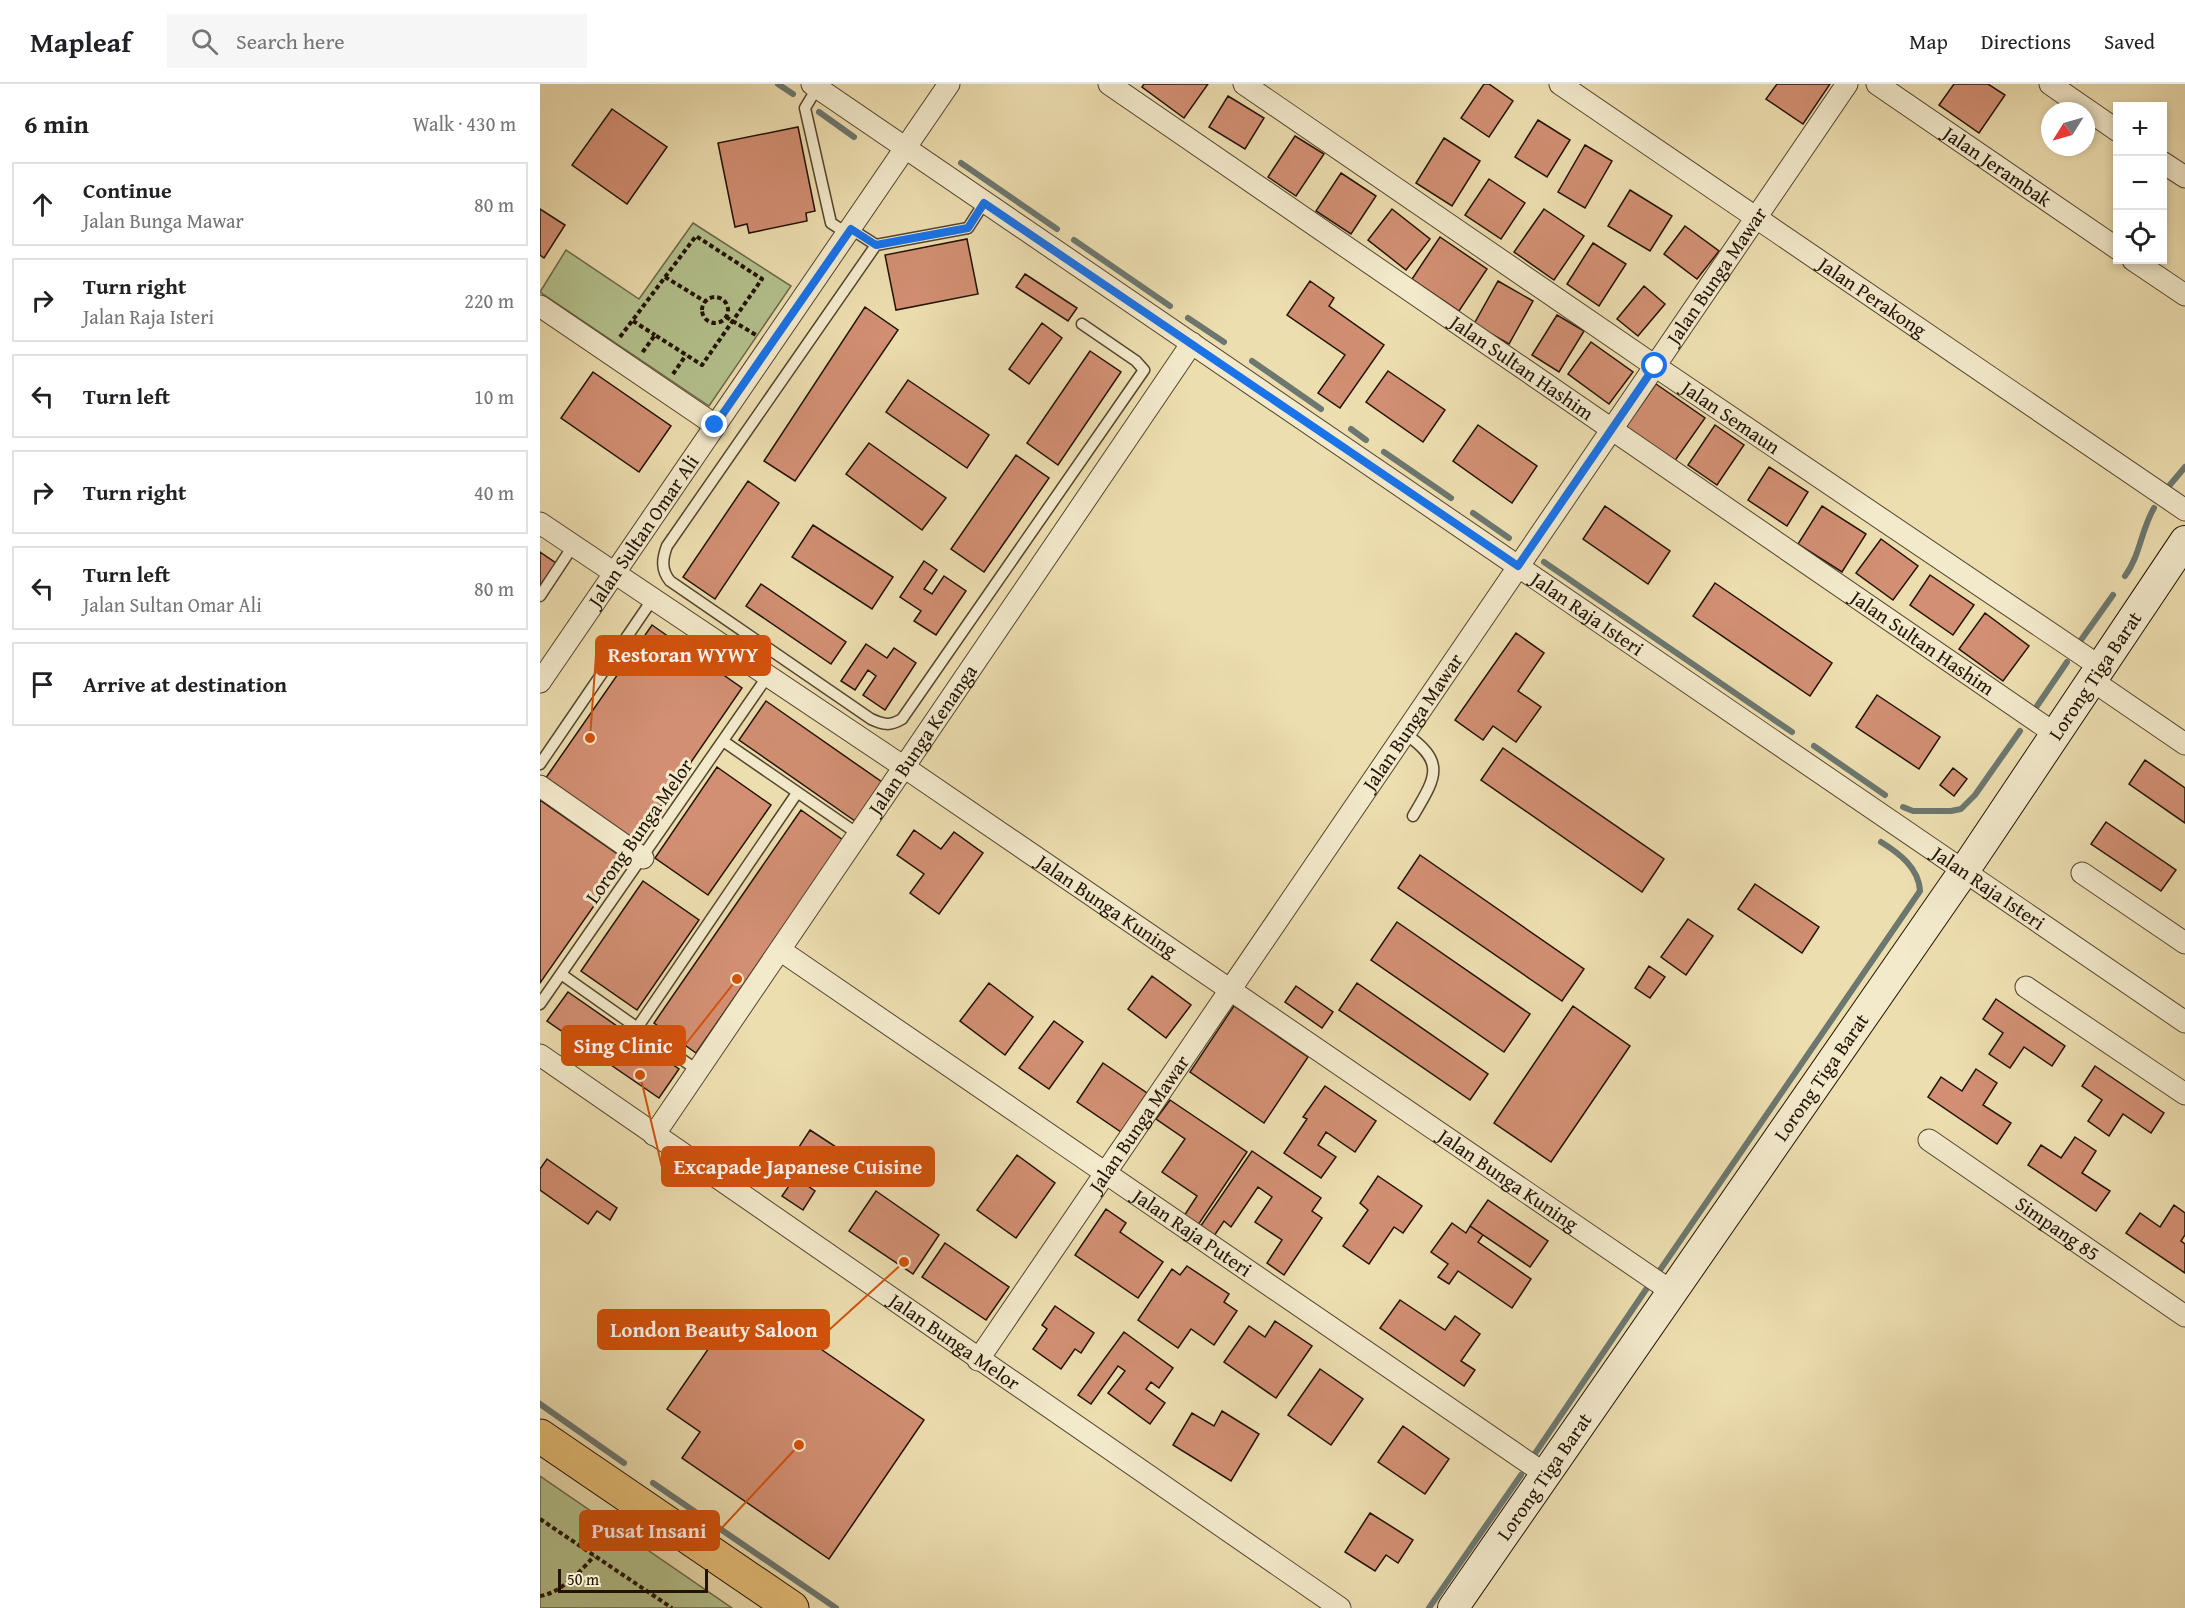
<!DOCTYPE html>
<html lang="en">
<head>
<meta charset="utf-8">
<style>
  body { margin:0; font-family:"Gentium Book Plus",serif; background:#f6f6f6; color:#202124 }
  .controls { position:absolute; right:18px; top:18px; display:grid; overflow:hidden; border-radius:0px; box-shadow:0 3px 9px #0003 }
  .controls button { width:54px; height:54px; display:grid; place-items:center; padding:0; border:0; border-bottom:2px solid #e0e0e0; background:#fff; color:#202124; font:30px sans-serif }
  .compass { position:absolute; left:1501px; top:18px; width:54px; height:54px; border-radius:50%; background:#fff; box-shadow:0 3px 9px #0003; rotate:233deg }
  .scale { position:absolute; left:18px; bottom:15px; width:150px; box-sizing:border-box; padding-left:6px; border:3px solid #221304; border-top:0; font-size:16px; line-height:21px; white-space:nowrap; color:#221304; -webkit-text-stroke:4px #f3eacc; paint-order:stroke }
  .stop { position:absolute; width:18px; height:18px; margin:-14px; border:4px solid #1a73e8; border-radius:50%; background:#fff }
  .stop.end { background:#1a73e8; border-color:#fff; box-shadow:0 2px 6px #0008 }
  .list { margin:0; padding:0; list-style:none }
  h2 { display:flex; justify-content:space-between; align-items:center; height:78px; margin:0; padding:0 24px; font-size:26px }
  h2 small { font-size:20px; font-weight:400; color:#757577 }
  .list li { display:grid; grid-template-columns:39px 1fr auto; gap:18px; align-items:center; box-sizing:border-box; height:84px; margin:0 12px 12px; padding:0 12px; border:2px solid #e0e0e0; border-radius:0px }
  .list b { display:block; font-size:22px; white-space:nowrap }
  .list p { margin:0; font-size:20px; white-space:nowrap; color:#757577 }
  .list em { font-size:20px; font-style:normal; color:#757577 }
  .icon { flex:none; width:33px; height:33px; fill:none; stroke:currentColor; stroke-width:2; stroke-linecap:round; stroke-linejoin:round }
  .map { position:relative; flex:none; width:1645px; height:1524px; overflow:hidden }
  header { display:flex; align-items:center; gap:36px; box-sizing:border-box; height:84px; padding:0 30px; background:#fff; border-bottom:2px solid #e0e0e0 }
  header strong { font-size:28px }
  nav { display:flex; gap:33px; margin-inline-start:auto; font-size:21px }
  .search { width:420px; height:54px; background:#f6f6f6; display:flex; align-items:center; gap:15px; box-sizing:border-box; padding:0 21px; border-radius:0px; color:#757577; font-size:22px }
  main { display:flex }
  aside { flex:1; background:#fff }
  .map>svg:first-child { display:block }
  .green { fill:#b4c28e; stroke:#6b6a49; stroke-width:1.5 }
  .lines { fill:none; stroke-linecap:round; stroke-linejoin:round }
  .stream { stroke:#6c776f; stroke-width:6 }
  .building { fill:#d28f73; stroke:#221304; stroke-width:1.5 }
  .lane-casing { stroke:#55462f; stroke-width:13 }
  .street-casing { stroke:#55462f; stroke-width:23 }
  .secondary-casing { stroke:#221304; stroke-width:32 }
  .primary-casing { stroke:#221304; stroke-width:35 }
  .path { stroke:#221304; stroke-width:4; stroke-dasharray:4.5 3; stroke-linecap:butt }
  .lane { stroke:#f3eacc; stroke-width:10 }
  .street { stroke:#f3eacc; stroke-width:21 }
  .secondary { stroke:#f3eacc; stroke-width:30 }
  .primary { stroke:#e6bf78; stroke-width:33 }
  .route { stroke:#1a73e8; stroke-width:8 }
  .labels { text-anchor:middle; stroke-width:6; stroke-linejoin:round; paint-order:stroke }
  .street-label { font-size:20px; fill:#221304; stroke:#f3eacc }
  .leader { fill:none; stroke:#d4520b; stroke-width:2 }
  .callout-dot { fill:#d4520b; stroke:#f3eacc; stroke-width:2 }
  .callout { fill:#d4520b; stroke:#d4520b; stroke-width:2 }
  .callout-label { font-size:21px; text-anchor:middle; font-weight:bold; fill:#fff }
</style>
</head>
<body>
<header>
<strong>Mapleaf</strong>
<div class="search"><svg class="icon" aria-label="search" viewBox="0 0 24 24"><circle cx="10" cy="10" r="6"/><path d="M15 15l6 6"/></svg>Search here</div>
<nav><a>Map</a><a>Directions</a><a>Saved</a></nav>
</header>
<main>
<aside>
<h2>6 min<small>Walk · 430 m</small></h2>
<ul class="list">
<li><svg class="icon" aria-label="ahead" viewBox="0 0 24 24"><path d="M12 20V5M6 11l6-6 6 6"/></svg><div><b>Continue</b><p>Jalan Bunga Mawar</p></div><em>80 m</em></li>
<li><svg class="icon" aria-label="right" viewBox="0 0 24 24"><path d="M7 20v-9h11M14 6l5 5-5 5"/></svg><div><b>Turn right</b><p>Jalan Raja Isteri</p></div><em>220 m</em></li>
<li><svg class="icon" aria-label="left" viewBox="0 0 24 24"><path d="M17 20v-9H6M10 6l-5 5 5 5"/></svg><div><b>Turn left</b></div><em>10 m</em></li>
<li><svg class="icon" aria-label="right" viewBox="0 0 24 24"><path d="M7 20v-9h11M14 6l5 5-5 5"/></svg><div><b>Turn right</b></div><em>40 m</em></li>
<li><svg class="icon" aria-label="left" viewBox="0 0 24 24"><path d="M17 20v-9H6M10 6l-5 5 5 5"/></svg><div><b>Turn left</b><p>Jalan Sultan Omar Ali</p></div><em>80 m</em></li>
<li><svg class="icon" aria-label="arrive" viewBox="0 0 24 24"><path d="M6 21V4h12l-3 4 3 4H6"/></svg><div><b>Arrive at destination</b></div></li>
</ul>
</aside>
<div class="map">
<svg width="1645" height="1524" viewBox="0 0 1645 1524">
  <rect width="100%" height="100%" fill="#eddeb0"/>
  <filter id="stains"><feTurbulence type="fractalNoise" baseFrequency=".00333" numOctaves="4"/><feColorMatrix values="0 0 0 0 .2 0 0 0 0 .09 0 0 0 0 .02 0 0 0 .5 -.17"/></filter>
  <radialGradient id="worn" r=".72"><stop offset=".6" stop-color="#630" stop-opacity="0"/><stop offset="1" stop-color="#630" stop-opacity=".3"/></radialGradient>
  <!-- green -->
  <path class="green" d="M 153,139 L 251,202 L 169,322 L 0,208 L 26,166 L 99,215 Z
    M 0,1392 L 192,1524 L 0,1524 Z"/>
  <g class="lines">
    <!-- stream -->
    <path class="stream" d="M 238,0 L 253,10
      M 279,28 L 314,53
      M 421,79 L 517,145
      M 534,156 L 630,222
      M 648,234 L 684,258
      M 712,277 L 781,325
      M 811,345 L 826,356
      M 844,368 L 911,414
      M 1629,402 L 1645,383
      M 933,429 L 969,454
      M 1004,478 L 1252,648
      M 1585,492 C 1600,472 1601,446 1614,424
      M 1541,556 L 1573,511
      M 1497,622 L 1527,578
      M 1274,662 L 1345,711
      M 1363,723 L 1373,727 L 1411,727 L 1421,725 L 1435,711 L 1480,647
      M 1118,1189 L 1380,807 C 1379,784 1359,769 1341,758
      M 0,1320 L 84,1379
      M 994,1371 L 1107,1204
      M 113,1399 L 296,1524
      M 889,1524 L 981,1391"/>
  </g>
  <!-- building -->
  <path class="building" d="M 604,0 L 668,0 L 644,34 L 602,3 Z
    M 944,0 L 949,0 L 973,17 L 949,53 L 921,34 Z
    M 1237,0 L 1290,0 L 1263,40 L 1226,15 Z
    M 1414,0 L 1448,0 L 1465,11 L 1439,49 L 1399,21 Z
    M 688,12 L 724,34 L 705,65 L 669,43 Z
    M 72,25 L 127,63 L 87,120 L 32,81 Z
    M 998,36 L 1030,56 L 1007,93 L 975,73 Z
    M 258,43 L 275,127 L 266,129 L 267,137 L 209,149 L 207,140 L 195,143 L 178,59 Z
    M 755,52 L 784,70 L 756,112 L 728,93 Z
    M 904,54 L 940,77 L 912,122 L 876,99 Z
    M 1045,61 L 1072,77 L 1045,124 L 1018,108 Z
    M 801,89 L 836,112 L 811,150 L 776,127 Z
    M 949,95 L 985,119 L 961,155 L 925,131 Z
    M 1090,106 L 1132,132 L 1110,167 L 1068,142 Z
    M 0,125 L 25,141 L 4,174 L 0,171 Z
    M 852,125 L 890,155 L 866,186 L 828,156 Z
    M 1004,125 L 1044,152 L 1014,196 L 974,168 Z
    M 1145,142 L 1179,167 L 1157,195 L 1124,170 Z
    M 900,153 L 947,185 L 919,227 L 872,195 Z
    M 427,155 L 438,210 L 356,226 L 345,171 Z
    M 1053,159 L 1086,180 L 1059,222 L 1027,200 Z
    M 485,190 L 537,224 L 528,237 L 476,203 Z
    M 770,197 L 794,214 L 789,222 L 844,261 L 800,324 L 778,309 L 805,271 L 747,231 Z
    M 958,197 L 993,217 L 969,260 L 934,240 Z
    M 1104,202 L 1125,220 L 1098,252 L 1077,235 Z
    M 325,223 L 358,246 L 255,397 L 224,377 Z
    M 1017,231 L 1044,247 L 1019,288 L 992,271 Z
    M 502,239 L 522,254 L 489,300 L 469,285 Z
    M 1051,258 L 1093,288 L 1069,320 L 1028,290 Z
    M 550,267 L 581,288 L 518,381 L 487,359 Z
    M 848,287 L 905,326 L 883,358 L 826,318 Z
    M 53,288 L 131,342 L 99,388 L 21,334 Z
    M 368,296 L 449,351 L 427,384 L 346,328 Z
    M 1116,300 L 1165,334 L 1134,378 L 1085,344 Z
    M 938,341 L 997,382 L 972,419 L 913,377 Z
    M 1175,341 L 1204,361 L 1177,401 L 1148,381 Z
    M 329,359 L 406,414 L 382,446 L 306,390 Z
    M 476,371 L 509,394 L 444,488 L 411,465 Z
    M 1229,383 L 1268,408 L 1247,442 L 1208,416 Z
    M 208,397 L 239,419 L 175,515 L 143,493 Z
    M 1065,422 L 1130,467 L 1108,500 L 1043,455 Z
    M 1282,422 L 1326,450 L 1302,488 L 1258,460 Z
    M 273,441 L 353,493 L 332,525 L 252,473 Z
    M 1341,455 L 1378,482 L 1353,516 L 1316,489 Z
    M 0,468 L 16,479 L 0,502 Z
    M 384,477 L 397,486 L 384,505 L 392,510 L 404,492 L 426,507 L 396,551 L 374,537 L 381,527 L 360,513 Z
    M 1390,491 L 1434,521 L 1413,551 L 1370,521 Z
    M 1175,499 L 1292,579 L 1270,612 L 1153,532 Z
    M 221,500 L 306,558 L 291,580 L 206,522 Z
    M 1445,529 L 1489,562 L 1463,597 L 1419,565 Z
    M 112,541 L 202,604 L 94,761 L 3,698 Z
    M 976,549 L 1004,569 L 978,607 L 1001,623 L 976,658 L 953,642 L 943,656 L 915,636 Z
    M 326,560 L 347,574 L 354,564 L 376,579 L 345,626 L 323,611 L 336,592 L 328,586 L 315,606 L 301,597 Z
    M 1337,611 L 1400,653 L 1379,685 L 1316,643 Z
    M 226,617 L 342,698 L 315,737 L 199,656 Z
    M 963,664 L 1124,775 L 1102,808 L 941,696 Z
    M 1605,676 L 1645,704 L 1645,739 L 1589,700 Z
    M 177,683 L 231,721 L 168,811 L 115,774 Z
    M 1413,684 L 1427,695 L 1414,712 L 1400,701 Z
    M 0,716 L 86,776 L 0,899 Z
    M 261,726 L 303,756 L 156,969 L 114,939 Z
    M 1566,738 L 1636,786 L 1621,807 L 1551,760 Z
    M 374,746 L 401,765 L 414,748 L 443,769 L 399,830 L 370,809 L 384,790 L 357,771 Z
    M 880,771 L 1044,885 L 1022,917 L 858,804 Z
    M 103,797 L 159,836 L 97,926 L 41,887 Z
    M 1215,800 L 1279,843 L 1262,869 L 1198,825 Z
    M 1148,835 L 1173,852 L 1146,891 L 1121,873 Z
    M 857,838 L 990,930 L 964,968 L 831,876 Z
    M 1109,882 L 1125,893 L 1110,914 L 1095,904 Z
    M 612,892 L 651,921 L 626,954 L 588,925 Z
    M 449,899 L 493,933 L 465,971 L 420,937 Z
    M 817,899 L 948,990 L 930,1016 L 799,926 Z
    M 756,902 L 793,928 L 782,944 L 745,918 Z
    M 28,908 L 139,985 L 119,1014 L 7,937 Z
    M 1456,915 L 1525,962 L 1512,982 L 1484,963 L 1470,984 L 1449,970 L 1463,949 L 1443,935 Z
    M 694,922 L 768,973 L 724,1039 L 650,988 Z
    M 1033,922 L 1090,962 L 1011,1078 L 954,1039 Z
    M 514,937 L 543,958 L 509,1005 L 479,984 Z
    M 563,979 L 607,1009 L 581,1048 L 537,1018 Z
    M 1555,982 L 1624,1029 L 1611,1049 L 1583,1030 L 1569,1052 L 1548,1037 L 1562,1016 L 1542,1002 Z
    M 1436,985 L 1457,999 L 1443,1021 L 1471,1039 L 1457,1060 L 1388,1013 L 1401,993 L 1422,1007 Z
    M 785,1002 L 836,1037 L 815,1068 L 786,1048 L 778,1061 L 796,1073 L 781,1094 L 744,1069 L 767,1035 L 763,1033 Z
    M 630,1016 L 707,1068 L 658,1141 L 644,1132 L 657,1112 L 622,1088 L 645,1055 L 616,1035 Z
    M 270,1046 L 316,1076 L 302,1097 L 257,1066 Z
    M 1535,1053 L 1556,1067 L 1542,1089 L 1570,1107 L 1556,1127 L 1488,1081 L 1501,1061 L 1521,1074 Z
    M 712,1067 L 781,1114 L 772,1127 L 782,1134 L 744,1191 L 727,1179 L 742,1156 L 715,1138 L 732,1113 L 718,1103 L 691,1143 L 684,1137 L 674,1152 L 660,1143 Z
    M 477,1071 L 515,1099 L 476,1154 L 437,1126 Z
    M 7,1075 L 77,1124 L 70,1136 L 57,1127 L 48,1140 L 0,1106 L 0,1085 Z
    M 838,1092 L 882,1122 L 863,1149 L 854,1143 L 829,1180 L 803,1162 L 828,1126 L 820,1119 Z
    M 255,1093 L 275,1107 L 263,1126 L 242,1112 Z
    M 336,1107 L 399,1151 L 373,1190 L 309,1147 Z
    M 948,1116 L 1008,1157 L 990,1183 L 930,1142 Z
    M 1634,1121 L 1645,1129 L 1645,1151 L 1641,1157 L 1645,1160 L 1645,1189 L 1586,1149 L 1600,1129 L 1620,1143 Z
    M 566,1125 L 586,1139 L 580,1148 L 623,1178 L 598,1214 L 535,1171 Z
    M 912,1139 L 926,1149 L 930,1142 L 943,1151 L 938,1158 L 991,1195 L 972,1224 L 918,1187 L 909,1200 L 898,1193 L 908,1180 L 891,1168 Z
    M 405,1159 L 469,1203 L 446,1236 L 382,1193 Z
    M 647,1182 L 689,1210 L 684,1218 L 697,1227 L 674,1261 L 651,1245 L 638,1264 L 598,1236 L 632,1185 L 640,1191 Z
    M 860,1216 L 905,1246 L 915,1232 L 940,1250 L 921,1277 L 935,1286 L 924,1302 L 840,1244 Z
    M 515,1222 L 554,1249 L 541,1269 L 535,1265 L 521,1285 L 493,1265 L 507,1245 L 502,1241 Z
    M 237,1235 L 384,1336 L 289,1475 L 142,1374 L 160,1348 L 127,1325 L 186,1239 L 219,1261 Z
    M 735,1237 L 772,1262 L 736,1314 L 684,1278 L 709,1242 L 725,1253 Z
    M 584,1248 L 633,1284 L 619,1304 L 611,1298 L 606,1305 L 625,1319 L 610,1340 L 568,1309 L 585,1287 L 578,1282 L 551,1320 L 538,1311 Z
    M 780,1285 L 823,1315 L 791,1361 L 748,1331 Z
    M 682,1327 L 719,1350 L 691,1397 L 633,1361 L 652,1329 L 674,1342 Z
    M 863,1342 L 909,1375 L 885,1410 L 838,1378 Z
    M 830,1429 L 873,1456 L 858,1479 L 846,1471 L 835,1487 L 805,1468 Z"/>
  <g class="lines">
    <!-- lane casing -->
    <g class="lane-casing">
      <path id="lane" d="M 277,4 L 265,24 L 291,139 L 308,150
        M 444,119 L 428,144 L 336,161 L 127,462 C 122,475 121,486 130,497 L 331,635 C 344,641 350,642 362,635 L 604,286 L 596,277 L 542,240
        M 311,145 L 336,161
        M 0,512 L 33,462
        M 864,649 C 907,678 896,693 873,732
        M 183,657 L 318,750
        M 0,680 L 112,516
        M 21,890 L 157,986
        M 0,920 L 227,593
        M 97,944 L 257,709"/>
    </g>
    <!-- street casing -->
    <g class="street-casing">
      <g id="street">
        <path id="s1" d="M 272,0 L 1645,938"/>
        <path id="s2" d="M 569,0 L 1514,649"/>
        <path id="s3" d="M 704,0 L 1115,282 L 1559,582"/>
        <path id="s4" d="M 1020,0 L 1645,426"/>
        <path id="s5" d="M 1337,0 L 1578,165"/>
        <path d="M 1510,0 L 1578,47"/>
        <path d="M 1622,78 L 1645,93"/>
        <path d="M 1593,176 L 1645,211"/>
        <path d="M 0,222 L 175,341"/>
        <path id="s6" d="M 0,439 L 364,683 L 1131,1207"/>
        <path d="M 1550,595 L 1645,660"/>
        <path id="s7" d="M 0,598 L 409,0"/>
        <path d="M 0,702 L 103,774"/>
        <path d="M 1542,789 L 1645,859"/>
        <path id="s8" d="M 240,866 L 1005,1390"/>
        <path d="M 1486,903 L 1645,1010"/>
        <path id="s9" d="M 0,971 L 800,1524"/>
        <path id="s10" d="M 114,1051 L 652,259"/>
        <path id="s11" d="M 1389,1056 L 1645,1232"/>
        <path id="s12" d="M 438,1276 L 1307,0"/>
      </g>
    </g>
    <!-- secondary casing -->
    <g class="secondary-casing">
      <g id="secondary">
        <path id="s13" d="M 913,1524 L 1424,787 L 1645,457"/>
      </g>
    </g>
    <!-- primary casing -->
    <g class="primary-casing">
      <path id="primary" d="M 0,1352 L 252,1524"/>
    </g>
    <!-- path -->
    <path class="path" d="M 125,193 L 166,218
      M162 226a13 13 0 1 1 26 0a13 13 0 1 1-26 0Z
      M 186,233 L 216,251
      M 93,237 L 115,251
      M 80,253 L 156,152 L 222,195 L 162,281 L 115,251 L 102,269
      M 133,290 L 146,271
      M 0,1435 L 132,1524
      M 0,1512 C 21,1509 41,1487 54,1472"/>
    <!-- lane -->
    <use href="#lane" class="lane"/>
    <!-- street -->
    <use href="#street" class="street"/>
    <!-- secondary -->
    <use href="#secondary" class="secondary"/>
    <!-- primary -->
    <use href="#primary" class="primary"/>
  </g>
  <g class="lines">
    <!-- route -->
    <path class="route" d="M 175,341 L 311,145 L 336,161 L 428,144 L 444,119 L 978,482 L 1115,282"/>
  </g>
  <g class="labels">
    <!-- street labels -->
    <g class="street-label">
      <text dy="7" stroke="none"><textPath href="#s5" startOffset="146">Jalan Jerambak</textPath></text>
      <text dy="7" stroke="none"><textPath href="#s12" startOffset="1312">Jalan Bunga Mawar</textPath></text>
      <text dy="7" stroke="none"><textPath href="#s4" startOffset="378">Jalan Perakong</textPath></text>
      <text dy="7" stroke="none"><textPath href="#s2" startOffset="501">Jalan Sultan Hashim</textPath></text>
      <text dy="7" stroke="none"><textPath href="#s3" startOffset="590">Jalan Semaun</textPath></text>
      <text dy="7" stroke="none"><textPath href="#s7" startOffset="183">Jalan Sultan Omar Ali</textPath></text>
      <text dy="7" stroke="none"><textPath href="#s1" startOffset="939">Jalan Raja Isteri</textPath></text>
      <text dy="7" stroke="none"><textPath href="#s2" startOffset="987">Jalan Sultan Hashim</textPath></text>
      <text dy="7" stroke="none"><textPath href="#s13" startOffset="1132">Lorong Tiga Barat</textPath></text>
      <text dy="7" stroke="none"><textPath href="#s12" startOffset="772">Jalan Bunga Mawar</textPath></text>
      <text dy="7" stroke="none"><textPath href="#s10" startOffset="478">Jalan Bunga Kenanga</textPath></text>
      <text transform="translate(99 747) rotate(-55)" y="7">Lorong Bunga Melor</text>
      <text dy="7" stroke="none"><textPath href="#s1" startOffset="1425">Jalan Raja Isteri</textPath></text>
      <text dy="7" stroke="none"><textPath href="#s6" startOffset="684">Jalan Bunga Kuning</textPath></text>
      <text dy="7" stroke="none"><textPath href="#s13" startOffset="646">Lorong Tiga Barat</textPath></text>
      <text dy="7" stroke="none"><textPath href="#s12" startOffset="286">Jalan Bunga Mawar</textPath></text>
      <text dy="7" stroke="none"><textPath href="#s6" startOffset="1170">Jalan Bunga Kuning</textPath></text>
      <text dy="7" stroke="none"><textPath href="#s11" startOffset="156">Simpang 85</textPath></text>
      <text dy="7" stroke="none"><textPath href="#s8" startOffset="500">Jalan Raja Puteri</textPath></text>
      <text dy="7" stroke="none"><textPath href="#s9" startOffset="504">Jalan Bunga Melor</textPath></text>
      <text dy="7" stroke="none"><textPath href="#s13" startOffset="160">Lorong Tiga Barat</textPath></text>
    </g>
  </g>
  <!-- callouts -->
  <path class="leader" d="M50 654L56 571M197 895L145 961M100 991L122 1083M364 1178L289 1246M259 1361L179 1447"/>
  <g class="callout-dot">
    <circle cx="50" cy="654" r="6"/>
    <circle cx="197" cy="895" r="6"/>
    <circle cx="100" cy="991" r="6"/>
    <circle cx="364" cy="1178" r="6"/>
    <circle cx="259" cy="1361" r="6"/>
  </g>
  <g class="callout">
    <rect x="56" y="552" width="174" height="39" rx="6"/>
    <rect x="22" y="942" width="123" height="39" rx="6"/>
    <rect x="122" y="1063" width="272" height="39" rx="6"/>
    <rect x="58" y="1226" width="231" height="39" rx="6"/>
    <rect x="40" y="1427" width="139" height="39" rx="6"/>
  </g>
  <g class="callout-label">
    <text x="143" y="578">Restoran WYWY</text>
    <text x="83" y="969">Sing Clinic</text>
    <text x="258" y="1090">Excapade Japanese Cuisine</text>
    <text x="174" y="1253">London Beauty Saloon</text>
    <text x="109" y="1454">Pusat Insani</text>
  </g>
  <rect width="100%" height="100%" filter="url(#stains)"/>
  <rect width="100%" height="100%" fill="url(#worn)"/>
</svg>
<div class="controls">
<button>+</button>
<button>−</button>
<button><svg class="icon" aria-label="locate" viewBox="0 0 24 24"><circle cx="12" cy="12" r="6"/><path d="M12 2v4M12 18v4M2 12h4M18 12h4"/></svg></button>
</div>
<svg class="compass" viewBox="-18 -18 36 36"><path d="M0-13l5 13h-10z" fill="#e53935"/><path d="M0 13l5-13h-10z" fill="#757577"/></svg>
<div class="scale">50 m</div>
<div class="stop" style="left:1115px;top:282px"></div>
<div class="stop end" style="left:175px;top:341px"></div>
</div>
</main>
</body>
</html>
